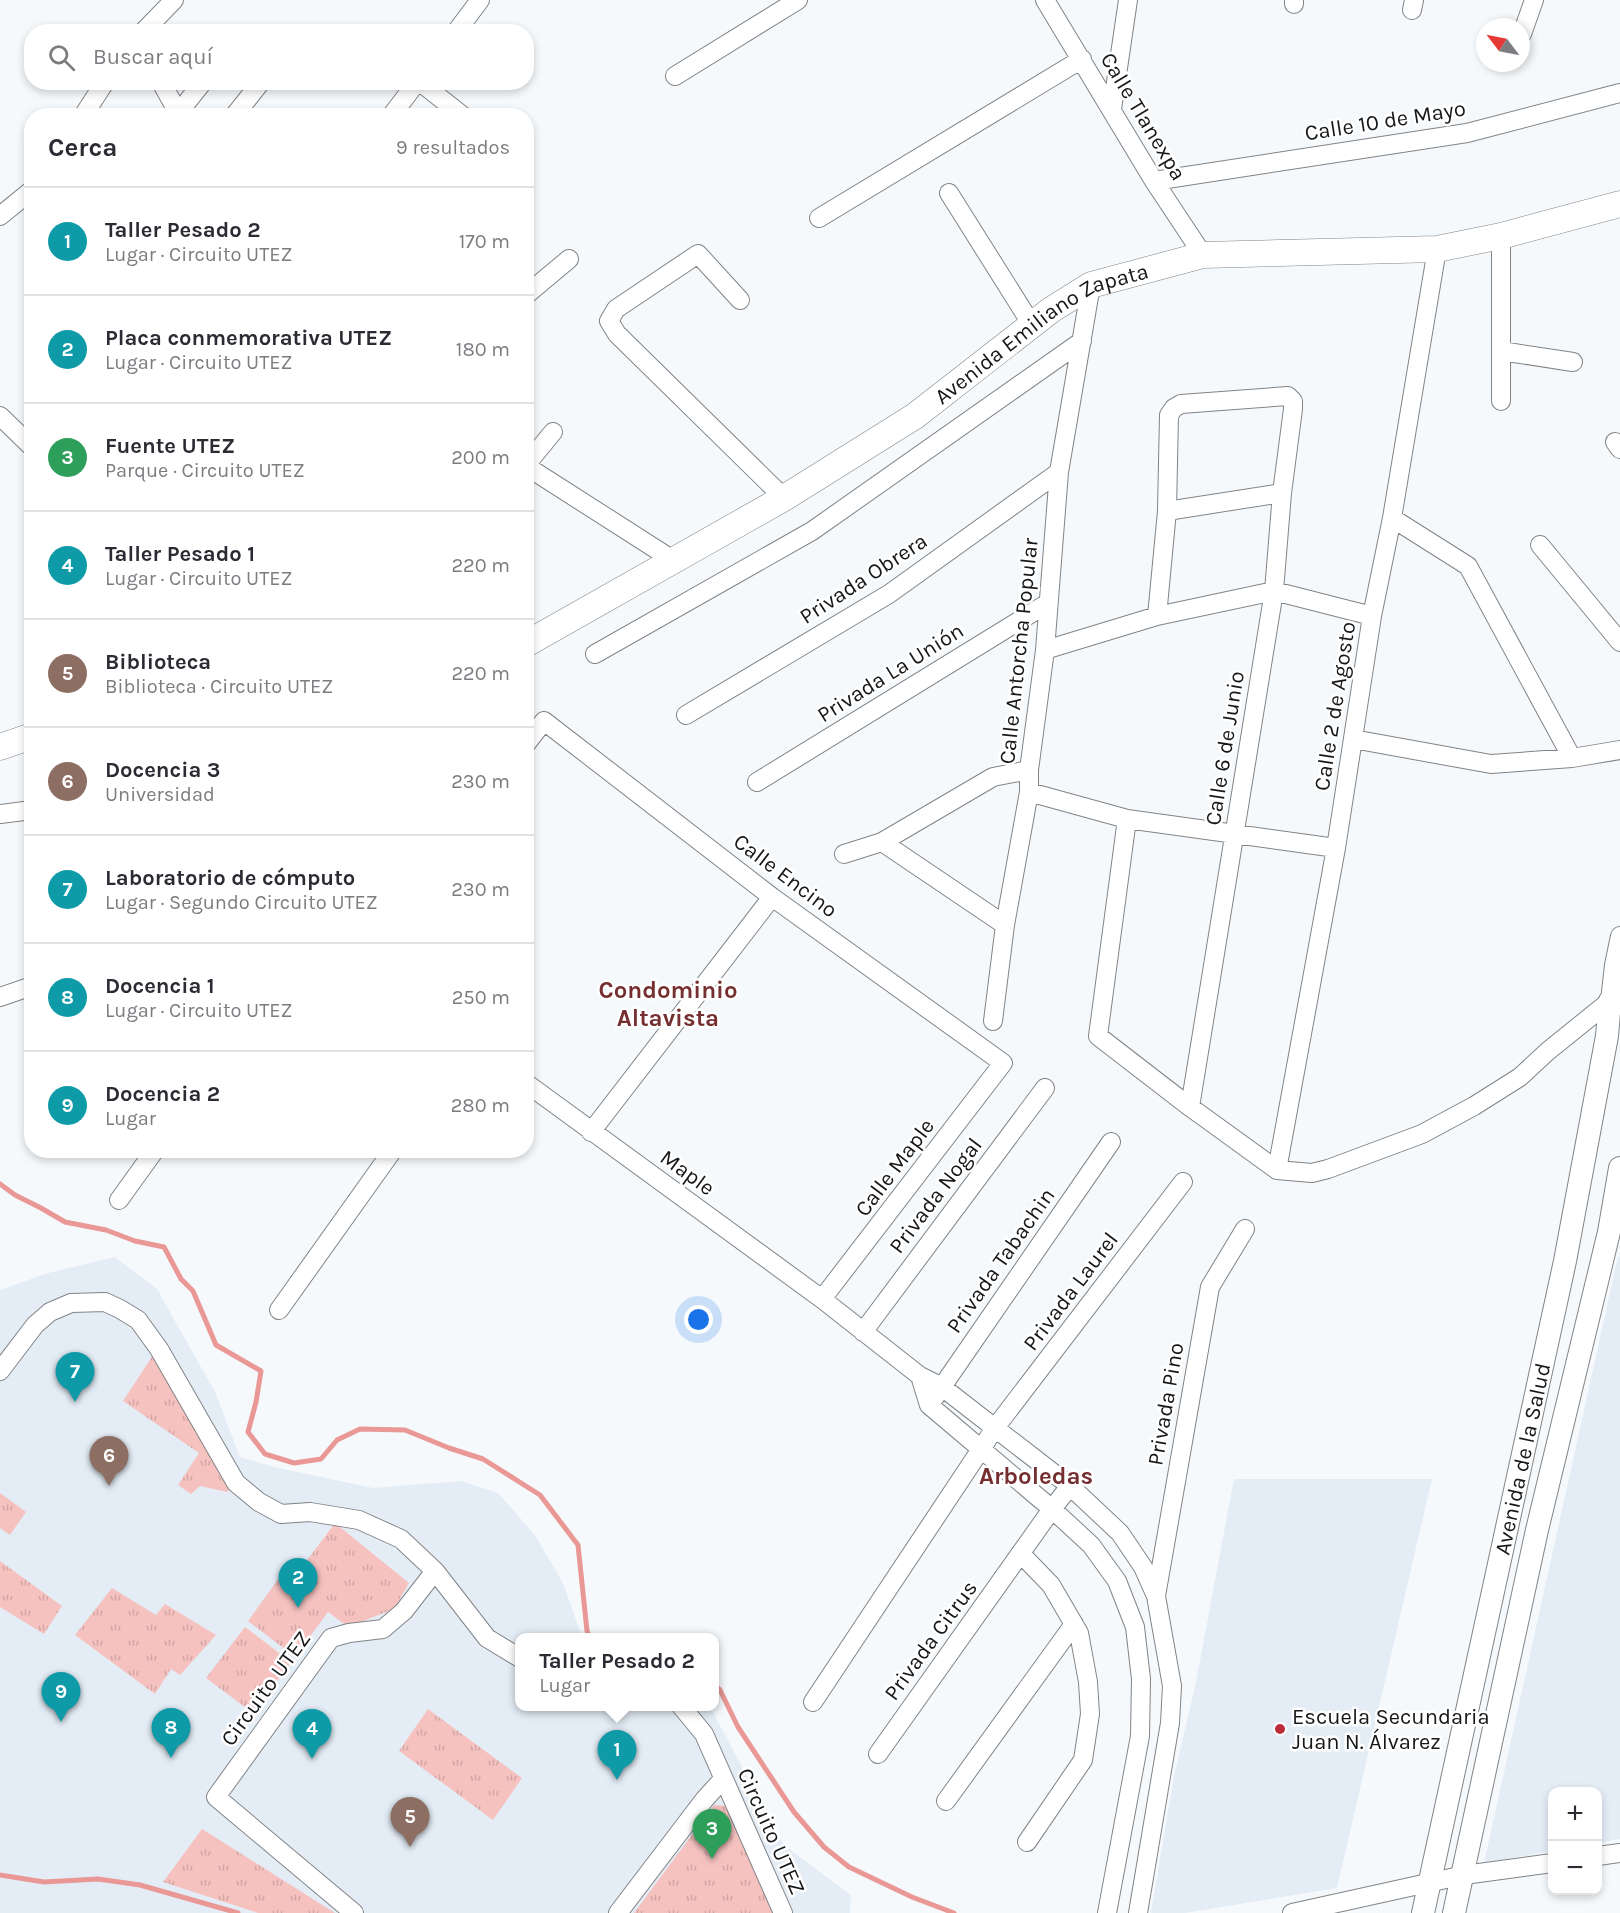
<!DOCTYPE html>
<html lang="es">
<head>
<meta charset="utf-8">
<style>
  body { margin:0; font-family:Karla,sans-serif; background:#f2f2f3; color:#2b2b33 }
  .controls { position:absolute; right:18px; bottom:18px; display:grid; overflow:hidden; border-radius:12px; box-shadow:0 3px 9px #0003 }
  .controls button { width:54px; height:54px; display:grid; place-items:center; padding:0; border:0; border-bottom:2px solid #e1e1e2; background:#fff; color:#2b2b33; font:30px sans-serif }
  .compass { position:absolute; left:1476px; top:18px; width:54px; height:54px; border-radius:50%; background:#fff; box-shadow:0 3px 9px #0003; rotate:302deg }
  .you { position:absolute; left:699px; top:1320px; width:21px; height:21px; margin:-15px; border:4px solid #fff; border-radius:50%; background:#1a73e8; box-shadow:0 0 0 9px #1a73e833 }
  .badge { display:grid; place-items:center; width:39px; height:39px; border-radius:50%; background:#bc2c3b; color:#fff; font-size:20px; font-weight:700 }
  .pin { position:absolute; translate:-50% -50px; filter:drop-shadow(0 2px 3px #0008) }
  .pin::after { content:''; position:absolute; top:32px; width:21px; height:18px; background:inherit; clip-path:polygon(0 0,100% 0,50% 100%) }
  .popup { position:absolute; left:515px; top:1633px; width:204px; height:78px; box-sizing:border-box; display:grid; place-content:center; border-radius:12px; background:#fff; filter:drop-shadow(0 2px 4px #0005); font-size:20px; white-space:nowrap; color:#7c7c81 }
  .popup b { font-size:22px; color:#2b2b33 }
  .popup::after { content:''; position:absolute; left:50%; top:100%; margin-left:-12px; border:12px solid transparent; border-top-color:#fff }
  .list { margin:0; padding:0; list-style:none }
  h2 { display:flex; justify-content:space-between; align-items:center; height:78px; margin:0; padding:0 24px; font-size:26px }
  h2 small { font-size:20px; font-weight:400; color:#7c7c81 }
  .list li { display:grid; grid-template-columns:39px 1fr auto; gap:18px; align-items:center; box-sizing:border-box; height:108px; padding:0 24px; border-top:2px solid #e1e1e2 }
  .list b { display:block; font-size:22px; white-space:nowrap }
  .list p { margin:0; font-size:20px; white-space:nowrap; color:#7c7c81 }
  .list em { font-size:20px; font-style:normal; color:#7c7c81 }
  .icon { flex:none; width:33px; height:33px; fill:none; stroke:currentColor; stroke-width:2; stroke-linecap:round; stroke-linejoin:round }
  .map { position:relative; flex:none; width:1620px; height:1913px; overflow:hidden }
  .search { position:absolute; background:#fff; box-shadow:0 3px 9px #0003; left:24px; top:24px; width:510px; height:66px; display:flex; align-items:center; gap:15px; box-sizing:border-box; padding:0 21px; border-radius:24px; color:#7c7c81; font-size:22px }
  .panel { position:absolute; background:#fff; box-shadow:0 3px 9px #0003; left:24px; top:108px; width:510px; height:1050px; border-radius:24px }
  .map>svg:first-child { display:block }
  .built { fill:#e4edf6 }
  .grass { fill:url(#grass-tufts) }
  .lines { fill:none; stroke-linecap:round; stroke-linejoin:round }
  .stream { stroke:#ea9896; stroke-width:5 }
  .minor-casing { stroke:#818487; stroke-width:20 }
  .tertiary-casing { stroke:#818487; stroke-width:24 }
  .secondary-casing { stroke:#818487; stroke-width:27 }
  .minor { stroke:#fff; stroke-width:18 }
  .tertiary { stroke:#fff; stroke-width:22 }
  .secondary { stroke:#fff; stroke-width:26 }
  .poi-dot { fill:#bc2c3b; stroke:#fff; stroke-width:2 }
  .labels { text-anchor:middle; stroke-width:5; stroke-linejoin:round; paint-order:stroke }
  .street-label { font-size:22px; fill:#161718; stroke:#fff }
  .poi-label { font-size:22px; fill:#161718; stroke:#fff; text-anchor:start }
  .neighbourhood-label { font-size:24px; font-weight:bold; fill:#762f31; stroke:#fff }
</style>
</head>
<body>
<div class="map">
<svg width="1620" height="1913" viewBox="0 0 1620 1913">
  <defs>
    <pattern id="grass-tufts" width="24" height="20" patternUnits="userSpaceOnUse" patternTransform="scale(1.5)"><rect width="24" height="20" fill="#f6c2c0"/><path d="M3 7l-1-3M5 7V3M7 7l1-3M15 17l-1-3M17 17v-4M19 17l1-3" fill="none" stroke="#d2a6a4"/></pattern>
  </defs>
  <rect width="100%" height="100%" fill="#f6f9fc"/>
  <!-- built -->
  <path class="built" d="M 1618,1256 L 1620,1257 L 1620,1839 L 1598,1843 L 1598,1792 L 1552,1792 L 1552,1851 L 1484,1863 Z
    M 115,1257 L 157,1289 L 215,1392 L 240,1457 L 274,1467 L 373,1488 L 461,1481 L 498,1493 L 535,1535 L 563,1583 L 582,1637 L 520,1638 L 520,1706 L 710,1707 L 784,1845 L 851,1895 L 850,1913 L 0,1913 L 0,1290 L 48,1273 Z
    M 1234,1479 L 1432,1479 L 1337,1888 L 1185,1913 L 1151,1913 L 1174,1776 L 1196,1682 Z"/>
  <!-- grass -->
  <path class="grass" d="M 157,1349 L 233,1484 L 227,1492 L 200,1486 L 191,1494 L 178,1485 L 199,1453 L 123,1401 Z
    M 0,1493 L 26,1512 L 10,1535 L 0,1528 Z
    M 335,1523 L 409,1583 L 394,1609 L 348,1627 L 328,1612 L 295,1657 L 248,1621 L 292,1560 L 302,1567 Z
    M 0,1561 L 62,1606 L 44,1634 L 0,1607 Z
    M 112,1588 L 156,1615 L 165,1604 L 216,1635 L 180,1675 L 171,1669 L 155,1694 L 75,1635 Z
    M 245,1627 L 291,1662 L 253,1713 L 206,1678 Z
    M 428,1709 L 522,1778 L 493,1820 L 399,1751 Z
    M 714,1805 L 727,1806 L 773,1913 L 634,1913 Z
    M 202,1829 L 335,1913 L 258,1913 L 163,1882 Z"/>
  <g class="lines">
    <!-- stream -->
    <path class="stream" d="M 0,1184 L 15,1195 L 41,1208 L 65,1222 L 106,1230 L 135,1241 L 164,1247 L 181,1279 L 193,1291 L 216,1345 L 261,1371 L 256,1402 L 248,1432 L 265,1454 L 294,1463 L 321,1459 L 337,1440 L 360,1429 L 405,1430 L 449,1448 L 483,1459 L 540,1495 L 578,1545 L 587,1631 L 590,1638
      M 714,1684 L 720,1690 L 738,1727 L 794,1812 L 824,1847 L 849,1867 L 912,1897 L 954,1913
      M 0,1875 L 44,1882 L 98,1879 L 140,1885 L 238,1913"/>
    <!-- minor casing -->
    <g class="minor-casing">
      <path id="minor" d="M 1045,0 L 1154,181 L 1203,255
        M 1294,4 L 1294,0
        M 1412,10 L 1414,0
        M 143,32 L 174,0
        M 456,32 L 480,0
        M 1522,34 L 1534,0
        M 675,76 L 798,0
        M 161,82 L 180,116
        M 420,82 L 463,116
        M 1112,109 L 1128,0
        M 179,112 L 203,82
        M 83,116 L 105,82
        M 234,116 L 261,82
        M 391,116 L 417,82
        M 1154,181 L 1467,133 L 1620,93
        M 949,193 L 1032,325
        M 0,216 L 32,190
        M 819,218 L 1082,59
        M 1501,236 L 1501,401
        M 526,295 L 569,259
        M 740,300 L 698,254 L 616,309 L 609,321 L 617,334 L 784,498
        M 1501,351 L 1573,362
        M 0,416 L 32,447
        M 1615,442 L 1620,449
        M 526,465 L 553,432
        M 526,466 L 673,560
        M 1167,511 L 1282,493
        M 1392,518 L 1468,566 L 1572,758
        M 1540,545 L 1620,642
        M 1157,616 L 1167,511 L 1169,415 L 1174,408 L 1181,404 L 1288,396 L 1293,401 L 1293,409 L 1282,493 L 1274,591 L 1190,1107
        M 1045,650 L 1157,616 L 1274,591 L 1372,616
        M 595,654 L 812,531 L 1082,341
        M 686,715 L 889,594 L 1059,472
        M 1353,739 L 1491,764 L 1572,758 L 1620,750
        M 526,744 L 544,721 L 772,897 L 1003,1063 L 822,1299
        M 757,782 L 1048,603
        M 1029,792 L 1127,819 L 1336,848
        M 0,814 L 32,810
        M 1127,819 L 1098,1036 L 1190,1107 L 1277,1170 L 1312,1173 L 1328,1169 L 1422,1134 L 1474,1106 L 1520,1077 L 1548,1051 L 1610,1001 L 1614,965 L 1620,936
        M 882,842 L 1005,925
        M 844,854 L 882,842 L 993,777 L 1029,770
        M 0,997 L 32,986
        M 993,1021 L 1005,925 L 1029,792 L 1029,770 L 1045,650 L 1059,472 L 1091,285
        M 526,1083 L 822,1299 L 920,1376 L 942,1387 L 1070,1486 L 1120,1533 L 1143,1567 L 1156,1596 L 1172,1686 L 1170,1723 L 1138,1913
        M 591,1132 L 772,897
        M 1277,1170 L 1336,848 L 1372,616 L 1392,518 L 1437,249
        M 119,1200 L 155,1150
        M 279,1310 L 393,1150
        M 863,1332 L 1045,1088
        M 0,1371 L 35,1325 L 50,1312 L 71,1303 L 105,1302 L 120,1309 L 138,1320 L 159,1349 L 236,1483 L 259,1502 L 281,1514 L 310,1512 L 359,1520 L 401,1539 L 435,1571 L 487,1638 L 520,1658
        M 920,1376 L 929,1405 L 1052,1509 L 1091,1545 L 1117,1581 L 1135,1627 L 1141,1679 L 1140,1736 L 1107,1913
        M 935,1397 L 1111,1142
        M 1021,1554 L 1051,1585 L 1079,1633 L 1088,1682 L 1090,1714 L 1083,1760 L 1027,1842
        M 1156,1596 L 1210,1287 L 1245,1229
        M 813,1702 L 995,1428 L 1183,1182
        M 681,1706 L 704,1734 L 783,1913
        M 878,1754 L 1052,1509 L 1070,1486
        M 946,1801 L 1074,1624
        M 1598,1856 L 1620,1853
        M 354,1913 L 216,1797 L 331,1638 L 349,1633 L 383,1629 L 404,1611 L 435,1571
        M 618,1913 L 704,1800 L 723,1779
        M 1292,1913 L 1464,1875 L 1552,1863"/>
    </g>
    <!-- tertiary casing -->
    <g class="tertiary-casing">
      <g id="tertiary">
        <path id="s1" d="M 1423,1913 L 1565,1261 L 1607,1036 L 1610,1001 L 1620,996"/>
        <path d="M 1454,1913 L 1537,1530 L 1609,1232 L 1620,1168"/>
      </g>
    </g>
    <!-- secondary casing -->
    <g class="secondary-casing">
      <g id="secondary">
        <path id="s2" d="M 526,644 L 784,498 L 915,416 L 1051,310 L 1091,285 L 1203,255 L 1437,249 L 1501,236 L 1620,204"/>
        <path d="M 0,747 L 32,736"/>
      </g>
    </g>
    <!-- minor -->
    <use href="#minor" class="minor"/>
    <!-- tertiary -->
    <use href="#tertiary" class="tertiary"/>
    <!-- secondary -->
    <use href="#secondary" class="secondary"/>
  </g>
  <!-- markers -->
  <circle class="poi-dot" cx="1280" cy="1729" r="6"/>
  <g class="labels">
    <!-- street labels -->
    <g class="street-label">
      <text transform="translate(1144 116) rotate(59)" y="8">Calle Tlanexpa</text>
      <text transform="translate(1385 120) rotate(-9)" y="8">Calle 10 de Mayo</text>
      <text dy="8" stroke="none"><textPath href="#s2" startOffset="604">Avenida Emiliano Zapata</textPath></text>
      <text transform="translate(863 578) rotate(-33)" y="8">Privada Obrera</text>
      <text transform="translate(1018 651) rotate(-84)" y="8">Calle Antorcha Popular</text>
      <text transform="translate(890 672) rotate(-32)" y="8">Privada La Unión</text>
      <text transform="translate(1334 706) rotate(-81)" y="8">Calle 2 de Agosto</text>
      <text transform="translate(1224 748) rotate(-81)" y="8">Calle 6 de Junio</text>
      <text transform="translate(786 875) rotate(37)" y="8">Calle Encino</text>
      <text transform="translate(894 1167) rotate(-53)" y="8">Calle Maple</text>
      <text transform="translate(688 1172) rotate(36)" y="8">Maple</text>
      <text transform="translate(935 1195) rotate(-53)" y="8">Privada Nogal</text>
      <text transform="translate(1000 1260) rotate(-55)" y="8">Privada Tabachin</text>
      <text transform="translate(1070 1291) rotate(-53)" y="8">Privada Laurel</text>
      <text transform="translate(1165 1404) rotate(-80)" y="8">Privada Pino</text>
      <text dy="8" stroke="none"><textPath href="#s1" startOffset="465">Avenida de la Salud</textPath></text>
      <text transform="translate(930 1640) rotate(-54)" y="8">Privada Citrus</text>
      <text transform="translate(265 1688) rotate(-54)" y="8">Circuito UTEZ</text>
      <text transform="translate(772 1831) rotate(66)" y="8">Circuito UTEZ</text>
    </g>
    <!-- poi labels -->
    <g class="poi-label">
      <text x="1292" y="1724">Escuela Secundaria<tspan x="1292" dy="25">Juan N. Álvarez</tspan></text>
    </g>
    <!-- neighbourhood labels -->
    <g class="neighbourhood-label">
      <text x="668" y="998">Condominio<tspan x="668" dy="28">Altavista</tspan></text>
      <text x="1036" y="1484">Arboledas</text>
    </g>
  </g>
</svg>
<div class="controls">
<button>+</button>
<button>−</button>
</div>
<svg class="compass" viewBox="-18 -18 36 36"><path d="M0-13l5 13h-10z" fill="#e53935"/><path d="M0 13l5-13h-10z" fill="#7c7c81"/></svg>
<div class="you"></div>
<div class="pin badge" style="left:617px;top:1780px;background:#0f9aa8">1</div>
<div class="popup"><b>Taller Pesado 2</b>Lugar</div>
<div class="pin badge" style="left:298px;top:1608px;background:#0f9aa8">2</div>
<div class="pin badge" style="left:712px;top:1859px;background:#2e9e5b">3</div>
<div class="pin badge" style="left:312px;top:1759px;background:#0f9aa8">4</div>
<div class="pin badge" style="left:410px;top:1847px;background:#8d6e63">5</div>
<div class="pin badge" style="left:109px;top:1486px;background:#8d6e63">6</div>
<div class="pin badge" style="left:75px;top:1402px;background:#0f9aa8">7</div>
<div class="pin badge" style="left:171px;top:1758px;background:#0f9aa8">8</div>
<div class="pin badge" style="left:61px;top:1722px;background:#0f9aa8">9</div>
<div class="search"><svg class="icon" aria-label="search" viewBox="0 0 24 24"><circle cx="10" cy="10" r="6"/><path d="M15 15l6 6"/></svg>Buscar aquí</div>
<section class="panel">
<h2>Cerca<small>9 resultados</small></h2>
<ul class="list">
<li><span class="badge" style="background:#0f9aa8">1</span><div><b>Taller Pesado 2</b><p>Lugar · Circuito UTEZ</p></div><em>170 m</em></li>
<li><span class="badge" style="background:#0f9aa8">2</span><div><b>Placa conmemorativa UTEZ</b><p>Lugar · Circuito UTEZ</p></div><em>180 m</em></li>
<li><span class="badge" style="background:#2e9e5b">3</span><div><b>Fuente UTEZ</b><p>Parque · Circuito UTEZ</p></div><em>200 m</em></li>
<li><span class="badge" style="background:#0f9aa8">4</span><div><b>Taller Pesado 1</b><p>Lugar · Circuito UTEZ</p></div><em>220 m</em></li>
<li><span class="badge" style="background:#8d6e63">5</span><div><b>Biblioteca</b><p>Biblioteca · Circuito UTEZ</p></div><em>220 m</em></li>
<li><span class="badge" style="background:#8d6e63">6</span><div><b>Docencia 3</b><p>Universidad</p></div><em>230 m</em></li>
<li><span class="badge" style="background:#0f9aa8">7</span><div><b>Laboratorio de cómputo</b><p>Lugar · Segundo Circuito UTEZ</p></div><em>230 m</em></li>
<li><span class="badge" style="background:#0f9aa8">8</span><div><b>Docencia 1</b><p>Lugar · Circuito UTEZ</p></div><em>250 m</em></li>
<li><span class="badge" style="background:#0f9aa8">9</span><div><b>Docencia 2</b><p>Lugar</p></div><em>280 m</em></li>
</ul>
</section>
</div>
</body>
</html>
